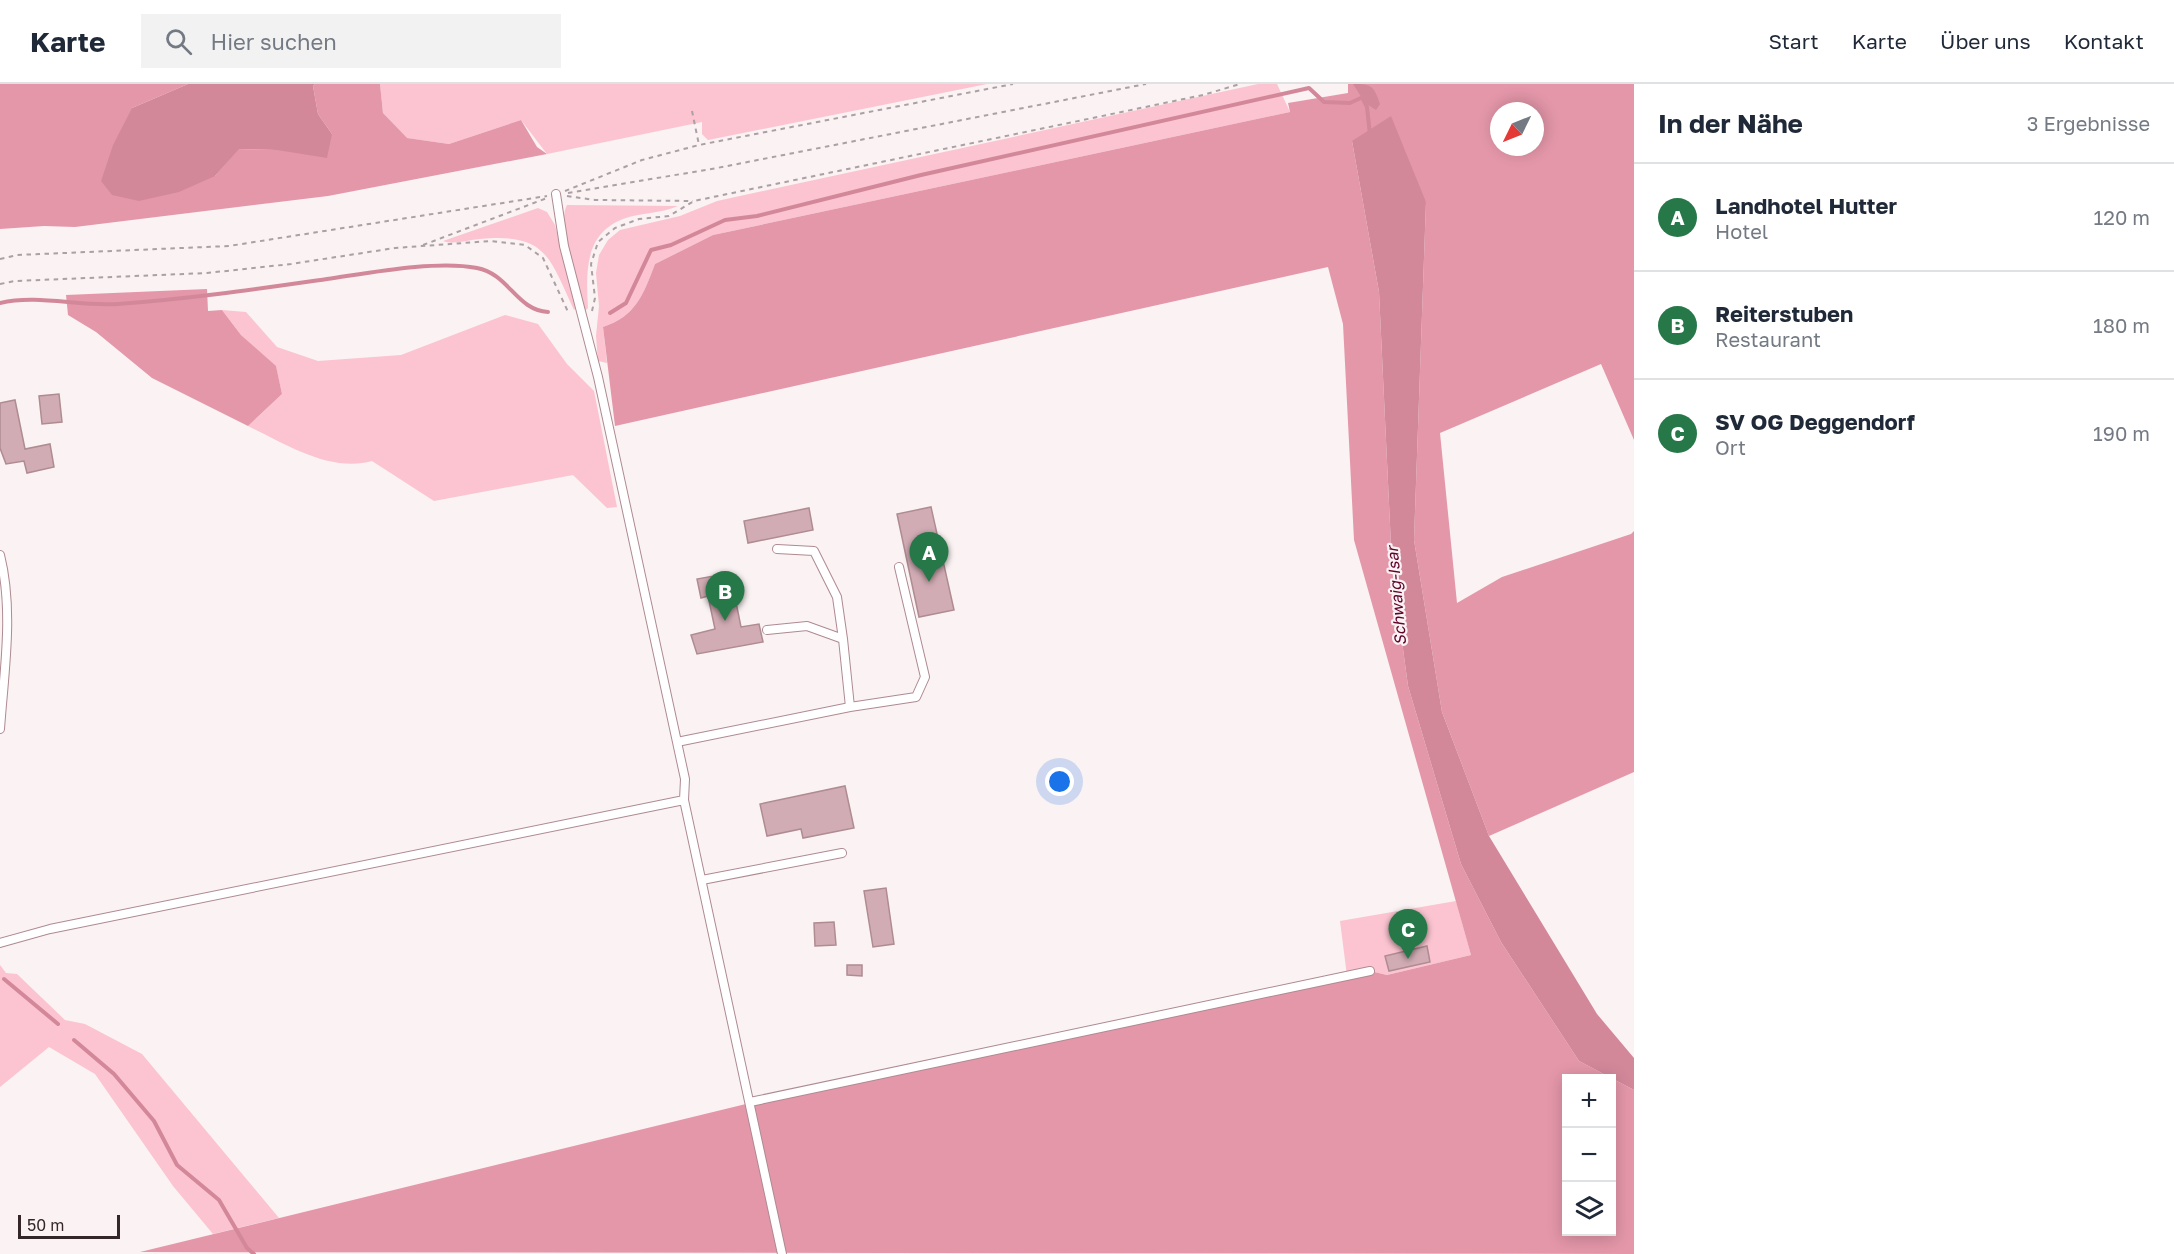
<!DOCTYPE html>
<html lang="de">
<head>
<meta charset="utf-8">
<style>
  body { margin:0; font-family:"Golos Text",sans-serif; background:#f2f2f3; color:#1f2937 }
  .controls { position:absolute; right:18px; bottom:18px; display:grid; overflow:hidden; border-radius:0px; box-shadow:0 3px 15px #0003 }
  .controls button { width:54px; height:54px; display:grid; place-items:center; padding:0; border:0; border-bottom:2px solid #e0e1e3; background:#fff; color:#1f2937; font:30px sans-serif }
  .compass { position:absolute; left:1490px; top:18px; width:54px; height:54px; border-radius:50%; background:#fff; box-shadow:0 3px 15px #0003; rotate:227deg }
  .scale { position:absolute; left:18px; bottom:15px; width:102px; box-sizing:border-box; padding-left:6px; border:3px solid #35262a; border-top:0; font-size:16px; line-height:21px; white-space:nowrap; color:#35262a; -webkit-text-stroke:4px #faf2f3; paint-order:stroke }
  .you { position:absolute; left:1060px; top:698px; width:21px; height:21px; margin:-15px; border:4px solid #fff; border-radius:50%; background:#1a73e8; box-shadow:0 0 0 9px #1a73e833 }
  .badge { display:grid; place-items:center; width:39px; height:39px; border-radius:50%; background:#277849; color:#fff; font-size:20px; font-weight:700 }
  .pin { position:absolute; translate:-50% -50px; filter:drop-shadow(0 2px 3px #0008) }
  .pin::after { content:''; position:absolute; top:32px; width:21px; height:18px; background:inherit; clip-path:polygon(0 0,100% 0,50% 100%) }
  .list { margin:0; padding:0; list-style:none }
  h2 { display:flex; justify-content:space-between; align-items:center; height:78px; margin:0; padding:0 24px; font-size:26px }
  h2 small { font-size:20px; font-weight:400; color:#747a83 }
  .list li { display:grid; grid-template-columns:39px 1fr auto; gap:18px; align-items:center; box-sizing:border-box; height:108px; padding:0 24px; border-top:2px solid #e0e1e3 }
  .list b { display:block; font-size:22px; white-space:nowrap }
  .list p { margin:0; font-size:20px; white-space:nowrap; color:#747a83 }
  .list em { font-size:20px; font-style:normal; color:#747a83 }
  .icon { flex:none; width:33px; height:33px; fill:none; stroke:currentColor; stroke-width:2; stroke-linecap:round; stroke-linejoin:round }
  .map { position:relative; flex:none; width:1634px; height:1170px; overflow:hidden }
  header { display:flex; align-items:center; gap:36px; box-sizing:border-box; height:84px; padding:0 30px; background:#fff; border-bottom:2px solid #e0e1e3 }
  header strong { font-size:28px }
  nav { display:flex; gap:33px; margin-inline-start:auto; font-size:21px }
  .search { width:420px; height:54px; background:#f2f2f3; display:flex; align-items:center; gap:15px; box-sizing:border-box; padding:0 21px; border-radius:0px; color:#747a83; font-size:22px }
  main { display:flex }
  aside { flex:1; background:#fff }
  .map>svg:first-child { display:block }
  .green { fill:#fbc4d0 }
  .forest { fill:#e497a9; fill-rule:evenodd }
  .water { fill:#d3889a }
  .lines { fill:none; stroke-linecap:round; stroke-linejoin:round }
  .stream { stroke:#d3889a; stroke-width:4 }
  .building { fill:#d2acb4; stroke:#af8b92; stroke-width:1.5 }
  .service-casing { stroke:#ae8a92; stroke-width:10 }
  .path { stroke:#aba0a3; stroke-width:2; stroke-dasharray:4.5 4.5; stroke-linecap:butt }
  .service { stroke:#fff; stroke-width:8 }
  .labels { text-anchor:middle; stroke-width:4.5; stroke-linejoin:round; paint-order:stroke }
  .water-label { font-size:16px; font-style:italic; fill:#60022a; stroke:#faf2f3 }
</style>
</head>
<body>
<header>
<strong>Karte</strong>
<div class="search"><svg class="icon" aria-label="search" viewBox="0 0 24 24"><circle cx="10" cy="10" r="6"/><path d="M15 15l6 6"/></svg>Hier suchen</div>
<nav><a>Start</a><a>Karte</a><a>Über uns</a><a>Kontakt</a></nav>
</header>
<main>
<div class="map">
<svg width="1634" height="1170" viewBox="0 0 1634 1170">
  <rect width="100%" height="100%" fill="#faf2f3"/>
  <!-- green -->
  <path class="green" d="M 380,0 L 987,0 L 708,56 L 702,50 L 702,38 L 547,70 L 521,36 L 449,60 L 406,54 L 383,29 Z
    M 1258,0 L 1277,0 L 1290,28 L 713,151 L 655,180 C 643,211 636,232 603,243 L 607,279 L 598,277 L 596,252 L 599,222 L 596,189 L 599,171 L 608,156 L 620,146 L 680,132 L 717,117 Z
    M 567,121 L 678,122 C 660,130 641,128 623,135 C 584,150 586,189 588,224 L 585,227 C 579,204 556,140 567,121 Z
    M 538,124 L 547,128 L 555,141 L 576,224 L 574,226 C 549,172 546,149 480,155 C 468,156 454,161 443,157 Z
    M 222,226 L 246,228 L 277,263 L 318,277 L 401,271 L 505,231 L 538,240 L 567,280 L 594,307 L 617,423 L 607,424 L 573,391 L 434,417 L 372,377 C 330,389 284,359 248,342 L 282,310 L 276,283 L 241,251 Z
    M 1456,817 L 1471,871 L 1387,891 L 1370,887 L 1347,892 L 1340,837 Z
    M 0,881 L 6,889 L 17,890 L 65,936 L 85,940 L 142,970 L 279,1134 L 213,1150 L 173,1102 L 95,990 L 49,963 L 0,1003 Z"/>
  <!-- forest -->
  <path class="forest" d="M 0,0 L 188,0 L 132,24 L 215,92 L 238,65 L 277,66 L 332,50 L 318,30 L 313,2 L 315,0 L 380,0 L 383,29 L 407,54 L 449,60 L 521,36 L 537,63 L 547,70 L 328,112 L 75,143 L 44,142 L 0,145 Z
    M 1348,0 L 1634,0 L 1634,356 L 1601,280 L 1440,349 L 1457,519 L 1502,493 L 1631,450 L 1634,447 L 1634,688 L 1489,752 L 1442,628 L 1414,456 L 1426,118 L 1352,57 L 1379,208 L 1392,483 L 1408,602 L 1461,780 L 1501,858 L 1579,977 L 1634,1006 L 1634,1170 L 140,1168 L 750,1019 L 1370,887 L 1387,891 L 1471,871 L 1354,456 L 1343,240 L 1328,183 L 615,342 L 603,243 C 636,232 643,211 655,180 L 713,151 L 1290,28 L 1288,19 L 1348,9 ZM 1499,27 L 1535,27 L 1535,63 L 1499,63 ZM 1566,994 L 1612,994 L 1612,1148 L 1566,1148 Z
    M 207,205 L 208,227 L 222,226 L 241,251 L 276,282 L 282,310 L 248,342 L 152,294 L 96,248 L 68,231 L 66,211 Z"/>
  <!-- water -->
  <path class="water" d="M 188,0 L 315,0 L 313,2 L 318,30 L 332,50 L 327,74 L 277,66 L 239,65 L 215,92 L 179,108 L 139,117 L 112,111 L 101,97 L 113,61 L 132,24 Z
    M 1353,0 C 1372,0 1374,2 1380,20 L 1376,26 L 1365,19 Z
    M 1391,32 L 1426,118 L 1414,456 L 1442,628 L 1489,752 L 1597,930 L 1634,974 L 1634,1006 L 1579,977 L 1501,858 L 1461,780 L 1408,602 L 1392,483 L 1379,208 L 1352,57 Z"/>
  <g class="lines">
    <!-- stream -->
    <path class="stream" d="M 1363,15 L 1367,23 L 1370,51
      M 0,219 C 38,210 79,223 118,220 C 189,215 257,205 327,195 C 369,189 436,176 477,184 C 509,190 516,226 548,228
      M 610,229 L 626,219 L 651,166 L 671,161 L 725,136 L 757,132 L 921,91 L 1309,4 L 1324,18 L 1350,19 L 1363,13
      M 4,895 L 58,940
      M 74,956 L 114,990 L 154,1037 L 177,1081 L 219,1116 L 247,1164 L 254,1170"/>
  </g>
  <!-- building -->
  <path class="building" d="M 59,310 L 62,338 L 42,340 L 39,312 Z
    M 15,316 L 25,365 L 50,360 L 54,383 L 27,389 L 24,377 L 6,380 L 0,364 L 0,319 Z
    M 931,423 L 954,526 L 919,533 L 897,430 Z
    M 809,424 L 813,446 L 748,459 L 744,437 Z
    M 730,489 L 741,543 L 759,540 L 763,558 L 697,570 L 691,551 L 715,545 L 708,512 L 701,514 L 697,495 Z
    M 845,702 L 854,744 L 803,754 L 801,745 L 767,752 L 760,720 Z
    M 886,804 L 894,860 L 873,863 L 864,807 Z
    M 834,838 L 836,861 L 815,862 L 814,839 Z
    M 1427,862 L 1430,878 L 1389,887 L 1385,872 Z
    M 847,881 L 862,881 L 862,892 L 847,891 Z"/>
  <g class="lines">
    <!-- service casing -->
    <g class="service-casing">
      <path id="service" d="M 556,110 L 564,162 L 598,293 L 685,695 L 684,716 L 782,1170
        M 777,465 L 814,467 L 837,513 L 843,555
        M 0,471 C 14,527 4,588 0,645
        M 850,623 L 916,613 L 925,593 L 899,483
        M 677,658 L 850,623 L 843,555 L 807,542 L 767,546
        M 702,796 L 842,769
        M 0,859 L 50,845 L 684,716
        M 750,1018 L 1370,887"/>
    </g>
    <!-- path -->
    <path class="path" d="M 692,27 L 699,61
      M 565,107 L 642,76 L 699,61 L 1013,0
      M 568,109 L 717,84 L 1146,0
      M 567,112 L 595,116 L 693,117
      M 423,161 L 547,114
      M 0,175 L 17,171 L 229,162 L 547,112
      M 0,200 L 15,197 L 207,189 L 291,180 L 395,164 L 491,157 L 525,161 L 543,174 L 569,230
      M 592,227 L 595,214 L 591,180 L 598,158 L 615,144 L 639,135 L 669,132 L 694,117 L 1203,11 L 1240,0"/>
    <!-- service -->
    <use href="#service" class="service"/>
  </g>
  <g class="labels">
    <!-- water labels -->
    <g class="water-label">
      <text transform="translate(1396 512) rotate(-95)" y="6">Schwaig-Isar</text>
    </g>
  </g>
</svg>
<div class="controls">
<button>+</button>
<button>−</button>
<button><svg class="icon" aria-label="layers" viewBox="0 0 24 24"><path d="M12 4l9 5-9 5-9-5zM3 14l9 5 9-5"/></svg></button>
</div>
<svg class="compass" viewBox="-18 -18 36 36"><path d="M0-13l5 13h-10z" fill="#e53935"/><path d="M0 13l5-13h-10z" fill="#747a83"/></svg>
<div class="scale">50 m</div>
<div class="you"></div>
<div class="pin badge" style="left:929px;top:498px">A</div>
<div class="pin badge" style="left:725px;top:537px">B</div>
<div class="pin badge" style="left:1408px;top:875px">C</div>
</div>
<aside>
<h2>In der Nähe<small>3 Ergebnisse</small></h2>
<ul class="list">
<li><span class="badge">A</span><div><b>Landhotel Hutter</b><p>Hotel</p></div><em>120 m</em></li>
<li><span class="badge">B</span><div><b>Reiterstuben</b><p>Restaurant</p></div><em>180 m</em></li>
<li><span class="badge">C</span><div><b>SV OG Deggendorf</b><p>Ort</p></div><em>190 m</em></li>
</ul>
</aside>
</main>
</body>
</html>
